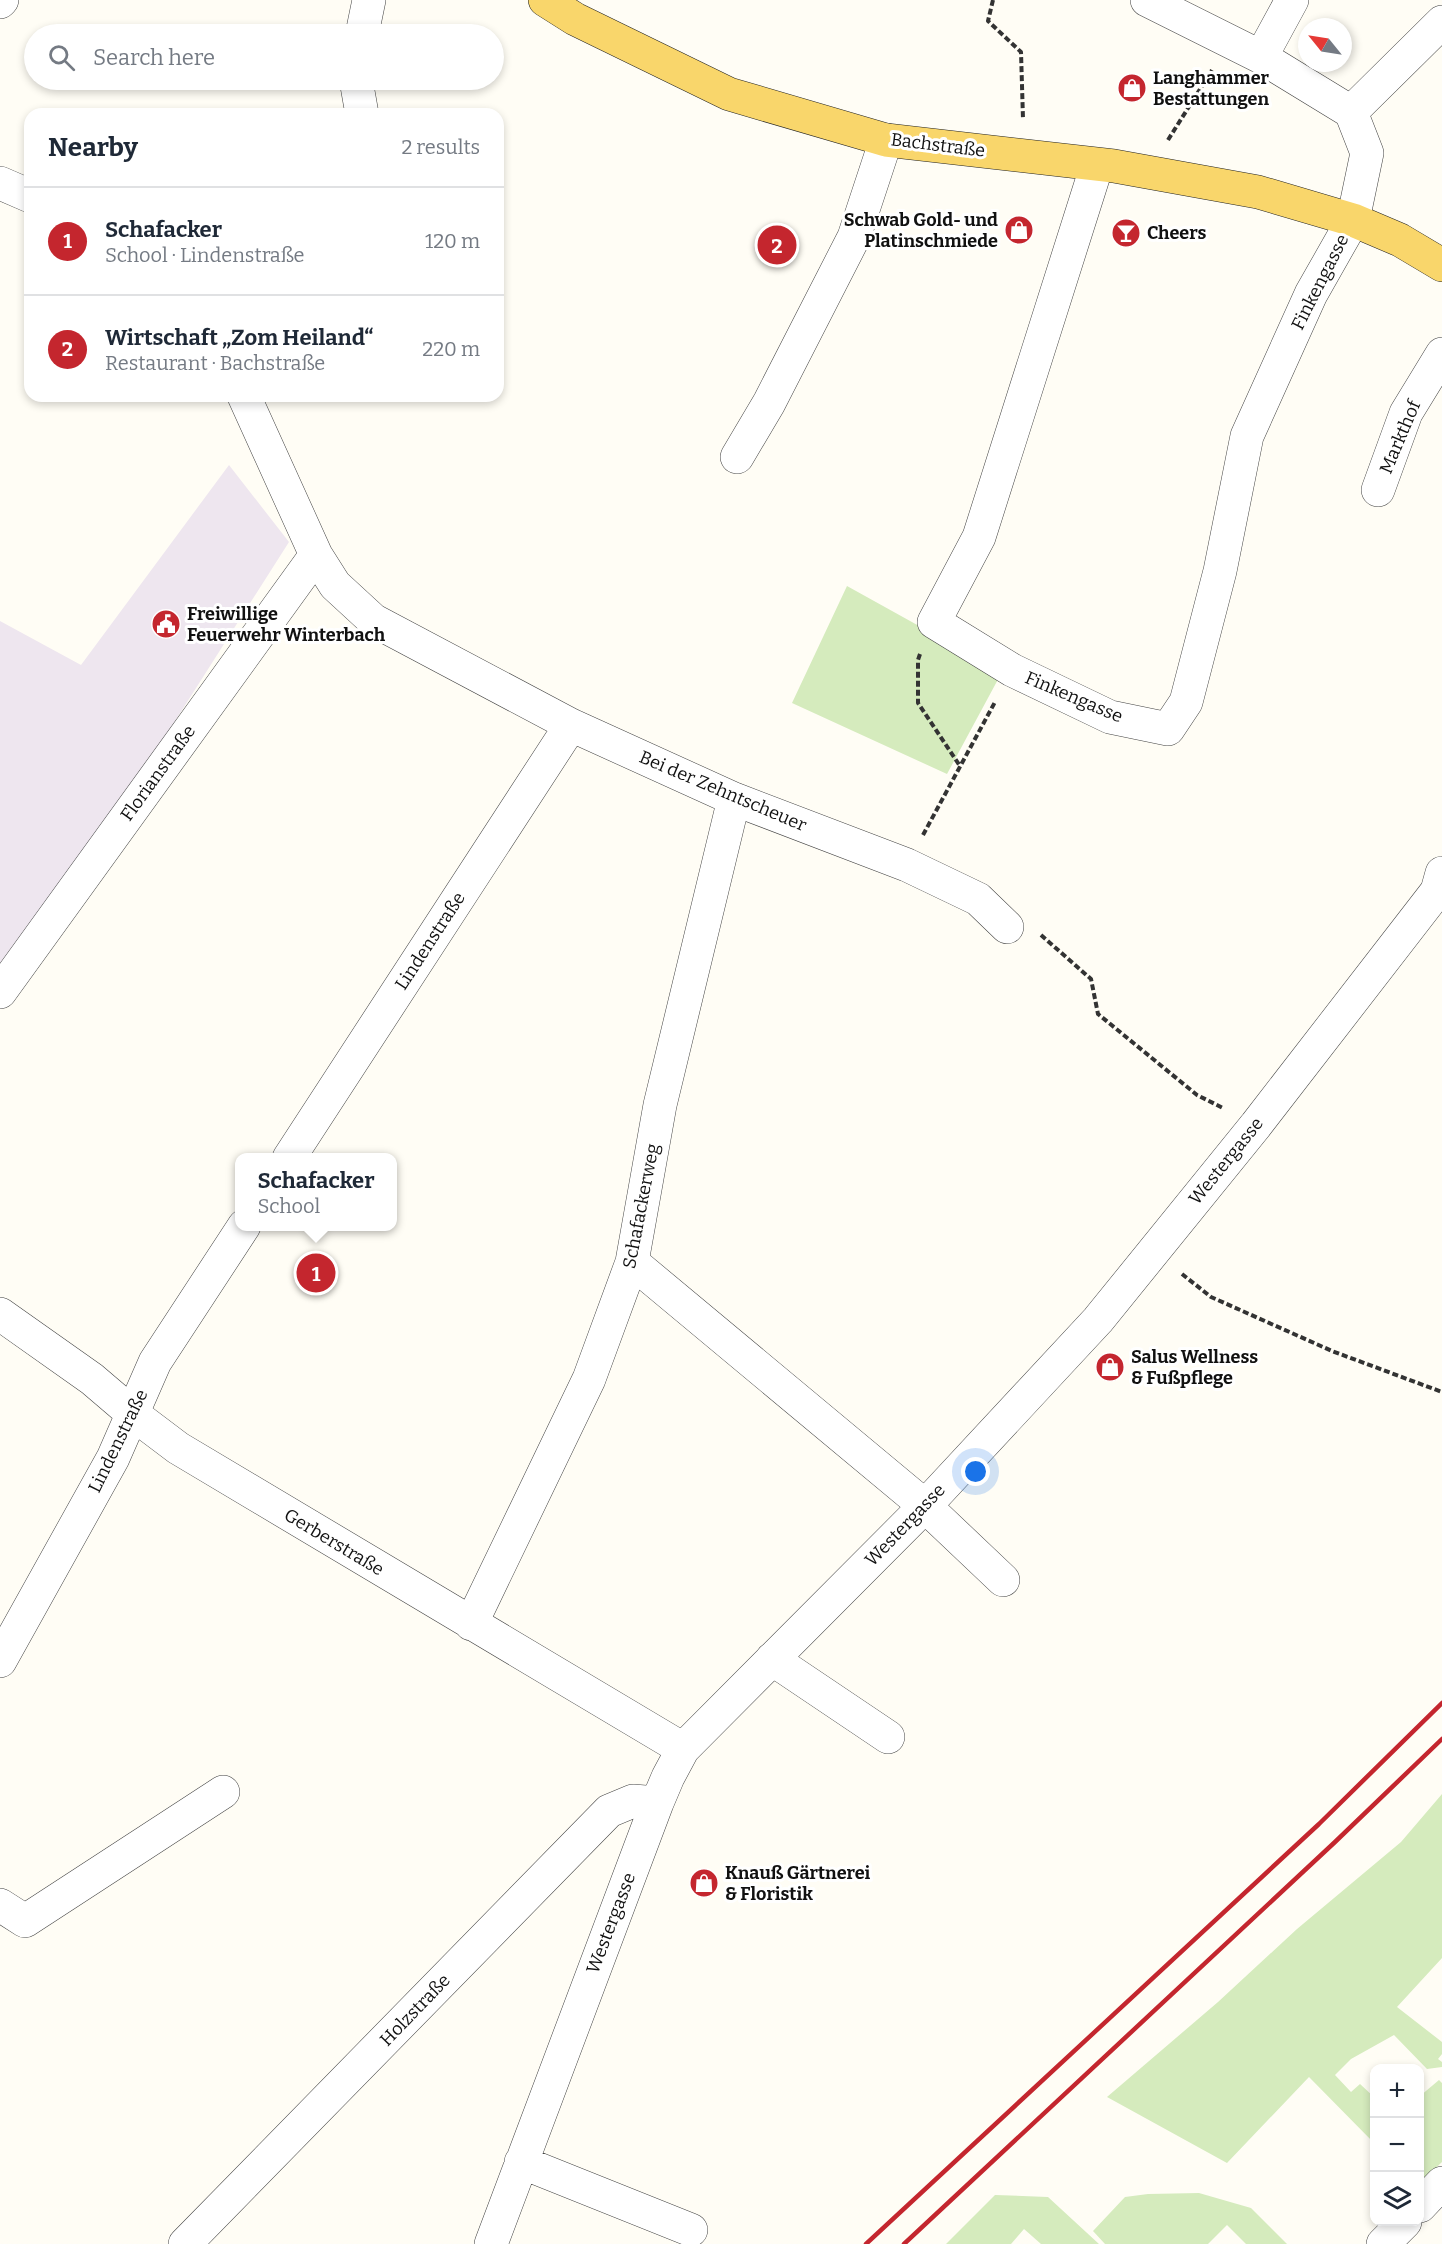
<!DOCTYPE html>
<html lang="en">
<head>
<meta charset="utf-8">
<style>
  body { margin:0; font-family:Bitter,serif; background:#f6f6f7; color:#1f2937 }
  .controls { position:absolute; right:18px; bottom:18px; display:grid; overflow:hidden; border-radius:12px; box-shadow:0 3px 9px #0003 }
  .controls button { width:54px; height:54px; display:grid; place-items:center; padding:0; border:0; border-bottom:2px solid #e0e1e3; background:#fff; color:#1f2937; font:30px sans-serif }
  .compass { position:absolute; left:1298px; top:18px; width:54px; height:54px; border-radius:50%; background:#fff; box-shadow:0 3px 9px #0003; rotate:300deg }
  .you { position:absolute; left:976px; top:1472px; width:21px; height:21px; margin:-15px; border:4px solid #fff; border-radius:50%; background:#1a73e8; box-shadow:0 0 0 9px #1a73e833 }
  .badge { display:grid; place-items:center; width:39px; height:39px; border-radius:50%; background:#c4262e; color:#fff; font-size:20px; font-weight:700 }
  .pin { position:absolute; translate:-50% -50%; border:3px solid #fff; box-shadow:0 2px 6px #0006 }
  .popup { position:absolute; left:235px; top:1153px; width:162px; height:78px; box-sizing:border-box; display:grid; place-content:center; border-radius:12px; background:#fff; filter:drop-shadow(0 2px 4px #0005); font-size:20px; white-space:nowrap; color:#747a83 }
  .popup b { font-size:22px; color:#1f2937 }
  .popup::after { content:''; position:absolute; left:50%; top:100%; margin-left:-12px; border:12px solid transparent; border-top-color:#fff }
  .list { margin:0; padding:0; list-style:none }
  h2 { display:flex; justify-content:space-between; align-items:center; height:78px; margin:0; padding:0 24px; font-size:26px }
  h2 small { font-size:20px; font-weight:400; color:#747a83 }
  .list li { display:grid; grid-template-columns:39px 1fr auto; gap:18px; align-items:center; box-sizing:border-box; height:108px; padding:0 24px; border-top:2px solid #e0e1e3 }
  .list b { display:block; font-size:22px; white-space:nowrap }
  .list p { margin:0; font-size:20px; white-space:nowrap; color:#747a83 }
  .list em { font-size:20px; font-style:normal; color:#747a83 }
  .icon { flex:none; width:33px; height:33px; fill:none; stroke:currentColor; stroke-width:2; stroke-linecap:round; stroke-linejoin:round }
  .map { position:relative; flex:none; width:1442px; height:2244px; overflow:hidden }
  .search { position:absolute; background:#fff; box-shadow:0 3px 9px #0003; left:24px; top:24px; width:480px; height:66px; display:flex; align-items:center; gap:15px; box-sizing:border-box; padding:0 21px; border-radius:33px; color:#747a83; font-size:22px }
  .panel { position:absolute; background:#fff; box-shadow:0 3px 9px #0003; left:24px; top:108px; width:480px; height:294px; border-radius:18px }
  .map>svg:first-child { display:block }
  .industrial { fill:#eee6ef }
  .green { fill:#d5ebbd }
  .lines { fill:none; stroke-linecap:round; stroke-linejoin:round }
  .minor-casing { stroke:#444; stroke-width:34 }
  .major-casing { stroke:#222; stroke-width:34 }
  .path { stroke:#333; stroke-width:4; stroke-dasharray:6 3; stroke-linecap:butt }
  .minor { stroke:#fff; stroke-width:33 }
  .major { stroke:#f9d66b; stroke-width:33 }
  .rail { stroke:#c4262e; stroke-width:4.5 }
  .labels { text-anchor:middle; stroke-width:6; stroke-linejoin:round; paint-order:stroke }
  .poi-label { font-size:18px; font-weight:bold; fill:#111; stroke:#fff; text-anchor:start }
  .street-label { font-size:18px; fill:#111; stroke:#fff }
</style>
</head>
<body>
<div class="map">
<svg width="1442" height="2244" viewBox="0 0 1442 2244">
  <rect width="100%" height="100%" fill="#fffdf5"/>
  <!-- industrial -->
  <path class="industrial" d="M 229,465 L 289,542 L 0,996 L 0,621 L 81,665 Z"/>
  <!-- green -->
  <path class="green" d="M 847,586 L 1002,672 L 947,774 L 792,703 Z
    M 1442,1794 L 1442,1958 L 1397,2007 L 1442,2042 L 1442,2054 L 1438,2059 L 1442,2062 L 1442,2067 L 1427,2069 L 1394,2035 L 1351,2059 L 1335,2075 L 1351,2092 L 1360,2084 L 1374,2097 L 1374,2143 L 1309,2077 L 1227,2163 L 1107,2097 L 1218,2002 L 1297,1929 L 1401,1842 Z
    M 1439,2080 L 1442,2083 L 1442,2162 L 1420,2183 L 1420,2096 Z
    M 1199,2193 L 1251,2208 L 1287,2244 L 1246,2244 L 1227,2225 L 1208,2244 L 1105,2244 L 1093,2231 L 1125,2197 L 1148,2194 Z
    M 995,2195 L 1048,2197 L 1099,2244 L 1041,2244 L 1024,2229 L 1011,2244 L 946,2244 Z"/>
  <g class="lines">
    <!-- minor casing -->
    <g class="minor-casing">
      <path id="minor" d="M 0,2 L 2,0
        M 362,34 L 369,0
        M 1261,57 L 1292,0
        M 356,80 L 362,114
        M 1351,112 L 1442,22
        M 1097,165 L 979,537 L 934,622 L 1012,670 L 1110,717 L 1168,729 L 1186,702 L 1220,571 L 1247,436 L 1311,294 L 1353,220 L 1367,153 L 1351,112 L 1261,57 L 1147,0
        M 0,183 L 30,196
        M 244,396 L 316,555 L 335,585 L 373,620 L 571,725 L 734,799 L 907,865 L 978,899 L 1007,927
        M 737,457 L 769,403 L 854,237 L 886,140
        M 1378,490 L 1406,413 L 1442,354
        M 0,992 L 316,555
        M 289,1158 L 571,725
        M 632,1262 L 925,1506 L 1003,1580
        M 0,1314 L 92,1379 L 133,1414 L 178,1448 L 683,1749
        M 471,1624 L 589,1379 L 632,1262 L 660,1105 L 734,799
        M 772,1659 L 888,1737
        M 0,1661 L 113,1458 L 155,1362 L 244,1226
        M 0,1905 L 25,1921 L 223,1792
        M 521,2162 L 691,2230
        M 1420,2206 L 1442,2183
        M 185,2244 L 609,1811 L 633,1801 L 657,1803
        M 491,2244 L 657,1803 L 668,1777 L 683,1749 L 925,1506 L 1098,1320 L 1256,1125 L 1437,891 L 1442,873
        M 1383,2244 L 1405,2222"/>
    </g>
    <!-- major casing -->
    <g class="major-casing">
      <path id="major" d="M 545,0 L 575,19 L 729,94 L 886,140 L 1114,166 L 1258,192 L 1353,220 L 1400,240 L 1442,265"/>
    </g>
    <!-- path -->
    <path class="path" d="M 993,0 L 988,21 L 1021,52 L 1023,119
      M 1168,140 L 1212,70
      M 920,654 L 918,660 L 918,703 L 960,766
      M 923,835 L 995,702
      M 1041,935 L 1091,979 L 1098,1014 L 1197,1095 L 1223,1108
      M 1182,1274 L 1211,1297 L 1332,1351 L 1442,1392"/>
    <!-- minor -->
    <use href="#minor" class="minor"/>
    <!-- major -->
    <use href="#major" class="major"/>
    <!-- rail -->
    <path class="rail" d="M 866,2244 L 1319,1824 L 1442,1703
      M 904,2244 L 1335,1842 L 1442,1739"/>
  </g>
  <!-- icons -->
  <defs>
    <g id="shop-disc" transform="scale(1.5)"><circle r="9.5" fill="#c4262e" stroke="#fff"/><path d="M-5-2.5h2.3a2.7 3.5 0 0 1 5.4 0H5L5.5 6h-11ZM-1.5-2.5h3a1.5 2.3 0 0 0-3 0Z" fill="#fff"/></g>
    <g id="bar-disc" transform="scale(1.5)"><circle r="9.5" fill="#c4262e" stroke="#fff"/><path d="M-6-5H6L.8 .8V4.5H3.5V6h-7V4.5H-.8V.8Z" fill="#fff"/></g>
    <g id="civic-disc" transform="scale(1.5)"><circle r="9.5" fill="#c4262e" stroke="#fff"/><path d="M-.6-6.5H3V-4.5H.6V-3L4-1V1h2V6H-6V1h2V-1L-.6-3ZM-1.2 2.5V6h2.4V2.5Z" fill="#fff"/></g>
  </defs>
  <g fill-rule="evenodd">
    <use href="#shop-disc" x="1132" y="88"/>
    <use href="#shop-disc" x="1019" y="230"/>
    <use href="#bar-disc" x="1126" y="233"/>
    <use href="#civic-disc" x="166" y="624"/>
    <use href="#shop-disc" x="1110" y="1367"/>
    <use href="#shop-disc" x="704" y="1883"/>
  </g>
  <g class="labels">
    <!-- poi labels -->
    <g class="poi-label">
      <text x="1153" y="84">Langhammer<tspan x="1153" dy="21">Bestattungen</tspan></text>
      <text x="998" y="226" text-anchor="end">Schwab Gold- und<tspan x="998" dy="21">Platinschmiede</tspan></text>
      <text x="1147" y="239">Cheers</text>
      <text x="187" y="620">Freiwillige<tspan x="187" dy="21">Feuerwehr Winterbach</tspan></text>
      <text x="1131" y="1363">Salus Wellness<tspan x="1131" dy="21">&amp; Fußpflege</tspan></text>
      <text x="725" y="1879">Knauß Gärtnerei<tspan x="725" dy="21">&amp; Floristik</tspan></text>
    </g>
    <!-- street labels -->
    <g class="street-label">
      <text transform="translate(938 145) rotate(7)" y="6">Bachstraße</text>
      <text transform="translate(1320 282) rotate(-63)" y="6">Finkengasse</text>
      <text transform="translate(1400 437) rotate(-67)" y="6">Markthof</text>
      <text transform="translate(1074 697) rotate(23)" y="6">Finkengasse</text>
      <text transform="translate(158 773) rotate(-54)" y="6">Florianstraße</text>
      <text transform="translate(723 791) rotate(23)" y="6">Bei der Zehntscheuer</text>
      <text transform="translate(430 941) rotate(-57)" y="6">Lindenstraße</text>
      <text transform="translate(1226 1161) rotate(-51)" y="6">Westergasse</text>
      <text transform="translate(641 1206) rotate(-79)" y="6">Schafackerweg</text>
      <text transform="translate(118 1441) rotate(-64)" y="6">Lindenstraße</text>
      <text transform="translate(905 1525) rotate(-46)" y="6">Westergasse</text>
      <text transform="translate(334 1542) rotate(31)" y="6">Gerberstraße</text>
      <text transform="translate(611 1923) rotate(-69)" y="6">Westergasse</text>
      <text transform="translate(415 2010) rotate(-46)" y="6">Holzstraße</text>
    </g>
  </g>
</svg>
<div class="controls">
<button>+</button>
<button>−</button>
<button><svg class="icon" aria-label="layers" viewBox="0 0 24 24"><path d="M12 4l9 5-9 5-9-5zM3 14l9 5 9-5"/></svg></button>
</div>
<svg class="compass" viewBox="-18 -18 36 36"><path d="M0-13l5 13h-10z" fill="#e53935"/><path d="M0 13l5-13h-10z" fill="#747a83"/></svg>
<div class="you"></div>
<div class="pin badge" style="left:316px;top:1273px">1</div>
<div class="popup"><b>Schafacker</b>School</div>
<div class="pin badge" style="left:777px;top:245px">2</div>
<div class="search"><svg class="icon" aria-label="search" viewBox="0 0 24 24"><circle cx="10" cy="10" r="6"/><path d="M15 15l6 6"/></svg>Search here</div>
<section class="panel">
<h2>Nearby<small>2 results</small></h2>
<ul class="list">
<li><span class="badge">1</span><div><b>Schafacker</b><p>School · Lindenstraße</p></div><em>120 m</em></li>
<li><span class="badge">2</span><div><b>Wirtschaft „Zom Heiland“</b><p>Restaurant · Bachstraße</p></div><em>220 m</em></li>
</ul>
</section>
</div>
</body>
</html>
